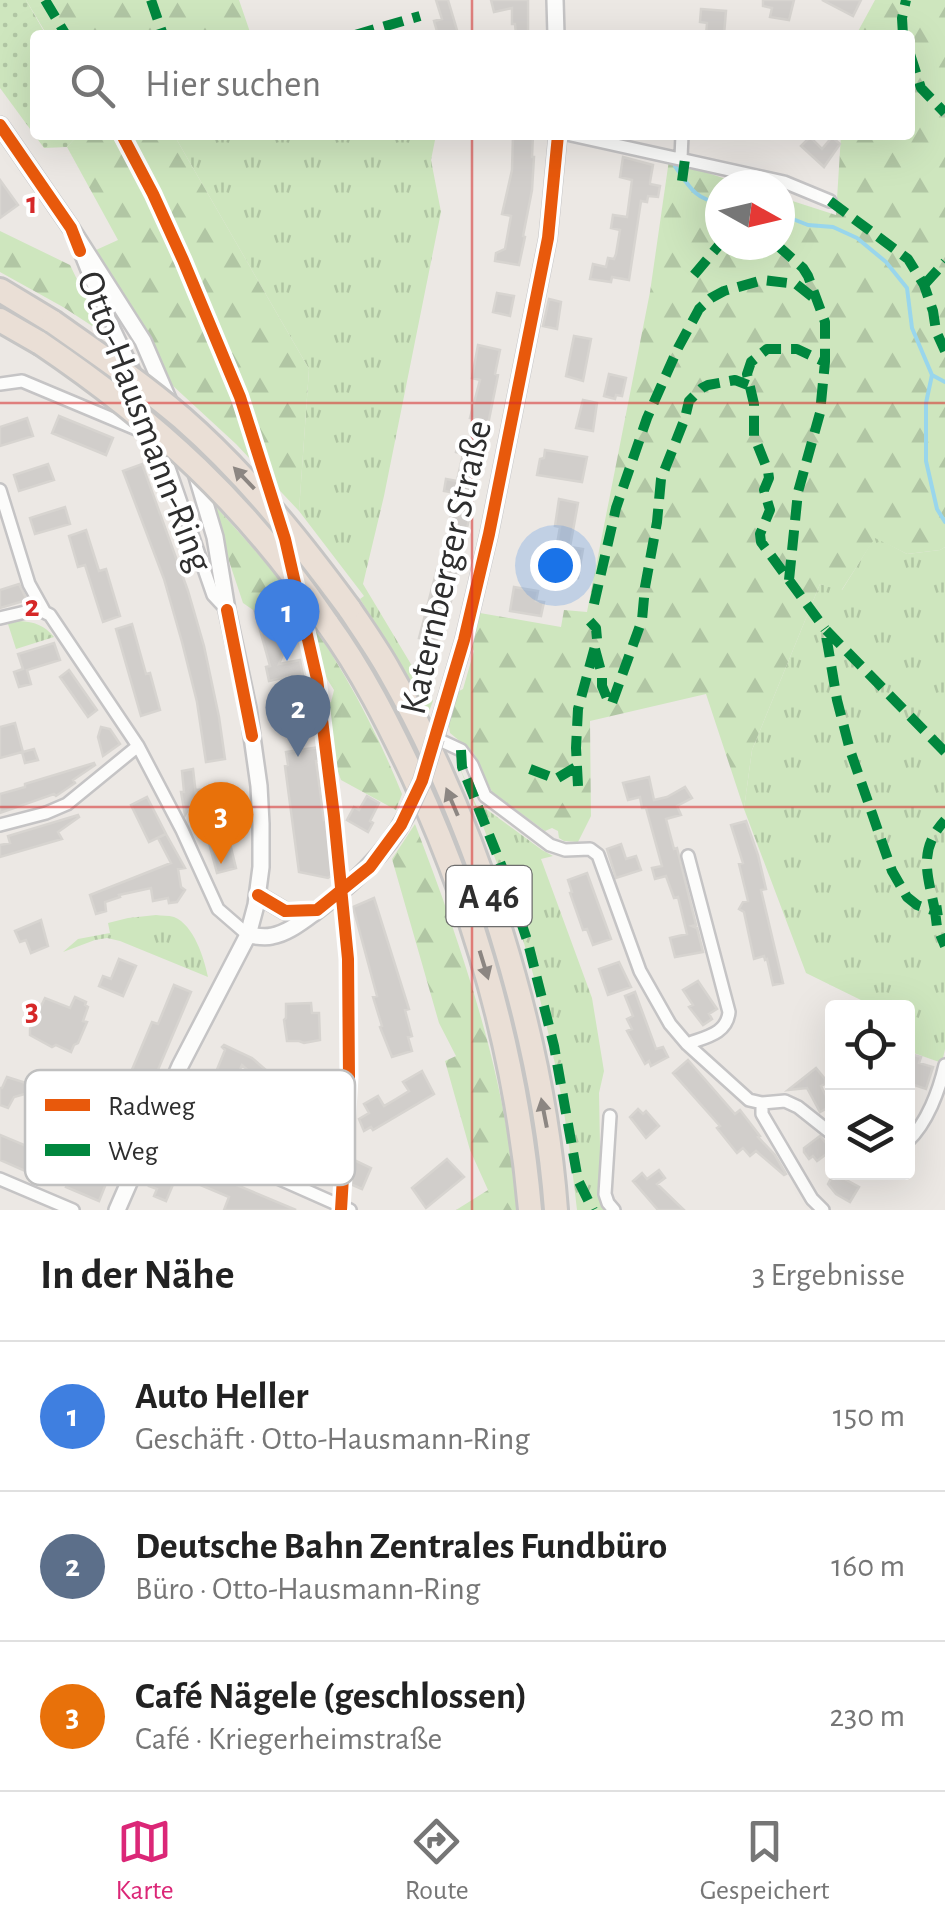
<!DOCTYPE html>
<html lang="de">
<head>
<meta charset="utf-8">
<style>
  body { margin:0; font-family:"Alegreya Sans",sans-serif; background:#f6f6f6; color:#222 }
  .controls { position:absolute; right:30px; bottom:30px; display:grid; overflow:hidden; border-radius:10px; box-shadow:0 10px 40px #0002 }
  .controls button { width:90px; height:90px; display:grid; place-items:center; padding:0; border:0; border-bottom:2px solid #e0e0e0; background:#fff; color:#222; font:50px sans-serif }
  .compass { position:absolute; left:705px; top:170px; width:90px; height:90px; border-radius:50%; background:#fff; box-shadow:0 10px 40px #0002; rotate:98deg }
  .you { position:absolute; left:555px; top:565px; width:35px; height:35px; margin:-25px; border:8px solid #fff; border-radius:50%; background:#1a73e8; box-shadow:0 0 0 15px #1a73e833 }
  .badge { display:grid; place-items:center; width:65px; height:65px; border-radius:50%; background:#db2777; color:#fff; font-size:32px; font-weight:700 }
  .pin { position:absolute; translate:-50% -82px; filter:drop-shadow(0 2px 5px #0008) }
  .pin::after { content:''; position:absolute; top:52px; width:35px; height:30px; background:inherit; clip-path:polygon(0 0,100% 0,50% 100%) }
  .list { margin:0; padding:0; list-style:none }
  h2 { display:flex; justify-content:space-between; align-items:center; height:130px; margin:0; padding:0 40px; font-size:42px }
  h2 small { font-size:32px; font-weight:400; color:#767676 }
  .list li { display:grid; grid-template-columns:65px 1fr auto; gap:30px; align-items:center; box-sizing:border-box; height:150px; padding:0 40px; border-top:2px solid #e0e0e0 }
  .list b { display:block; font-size:38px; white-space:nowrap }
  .list p { margin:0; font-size:32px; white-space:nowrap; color:#767676 }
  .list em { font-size:32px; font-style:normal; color:#767676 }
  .icon { flex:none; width:55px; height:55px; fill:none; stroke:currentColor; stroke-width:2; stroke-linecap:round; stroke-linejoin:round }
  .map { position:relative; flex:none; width:945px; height:1210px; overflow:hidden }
  .search { position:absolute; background:#fff; box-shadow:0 10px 40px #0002; left:30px; right:30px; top:30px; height:110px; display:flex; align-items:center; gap:25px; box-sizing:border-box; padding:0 35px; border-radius:10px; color:#767676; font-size:38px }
  .sheet { height:580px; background:#fff }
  nav { display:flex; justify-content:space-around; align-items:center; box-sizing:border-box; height:140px; border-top:2px solid #e0e0e0; background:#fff; font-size:28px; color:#767676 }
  nav a { display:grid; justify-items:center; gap:5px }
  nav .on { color:#db2777 }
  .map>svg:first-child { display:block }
  .grass { fill:url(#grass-tufts) }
  .forest { fill:url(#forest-firs) }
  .park { fill:url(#park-dots) }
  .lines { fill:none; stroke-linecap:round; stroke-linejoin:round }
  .stream { stroke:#99d6ec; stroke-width:4 }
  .building { fill:#d1cecb; stroke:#d7d4d0; stroke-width:2.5 }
  .minor-casing { stroke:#c5c4c5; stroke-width:16 }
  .tertiary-casing { stroke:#c5c4c5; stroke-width:20 }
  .motorway-casing { stroke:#c6c5c4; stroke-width:28 }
  .minor { stroke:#fcfcfb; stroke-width:11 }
  .tertiary { stroke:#fcfcfb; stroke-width:15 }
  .motorway { stroke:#eadfd6; stroke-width:22 }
  .tertiary-bridge-casing { stroke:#c5c4c5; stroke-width:20; stroke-linecap:butt }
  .motorway-bridge-casing { stroke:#c6c5c4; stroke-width:28; stroke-linecap:butt }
  .tertiary-bridge { stroke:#fcfcfb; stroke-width:15 }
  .motorway-bridge { stroke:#eadfd6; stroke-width:22 }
  .quiet { stroke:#00873e; stroke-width:10; stroke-dasharray:20 10; stroke-linecap:butt }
  .cycleway-casing { stroke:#fff; stroke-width:19 }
  .cycleway { stroke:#e8590c; stroke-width:12 }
  .oneway { fill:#8c8682 }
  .grid { fill:none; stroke:#d62828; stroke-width:2.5; stroke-opacity:0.55 }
  .labels { text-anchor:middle; stroke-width:8; stroke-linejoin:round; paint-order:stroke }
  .shield { fill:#fff; stroke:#6d6d6d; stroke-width:2.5 }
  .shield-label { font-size:35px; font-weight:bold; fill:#2e2e2e }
  .street-label { font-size:38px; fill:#2e2e2e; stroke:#fff }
  .key { fill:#fff; stroke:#c0c0c0; stroke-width:2.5 }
  .key-label { font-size:28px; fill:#2e2e2e }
  .grid-label { font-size:32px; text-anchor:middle; font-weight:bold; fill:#d62828; stroke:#fff; stroke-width:8; stroke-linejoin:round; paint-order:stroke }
</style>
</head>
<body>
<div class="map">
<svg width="945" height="1210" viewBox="0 0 945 1210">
  <defs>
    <pattern id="grass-tufts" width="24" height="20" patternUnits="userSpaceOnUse" patternTransform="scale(2.5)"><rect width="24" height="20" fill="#cee6be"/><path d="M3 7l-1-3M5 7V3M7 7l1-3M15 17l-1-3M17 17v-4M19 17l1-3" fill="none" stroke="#b1c6a4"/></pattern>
    <pattern id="forest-firs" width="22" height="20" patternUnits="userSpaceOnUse" patternTransform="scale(2.5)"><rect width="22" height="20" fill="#cee6be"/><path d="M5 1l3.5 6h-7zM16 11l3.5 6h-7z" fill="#b1c6a4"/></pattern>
    <pattern id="park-dots" width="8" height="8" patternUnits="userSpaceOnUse" patternTransform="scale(2.5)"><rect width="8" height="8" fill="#cee6be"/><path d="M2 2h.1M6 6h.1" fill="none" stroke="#b1c6a4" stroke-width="1.8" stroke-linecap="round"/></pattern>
  </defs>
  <rect width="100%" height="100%" fill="#ece8e4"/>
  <!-- grass -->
  <path class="grass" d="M 174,135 L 436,135 L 431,160 L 441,212 L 384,496 L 363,584 L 433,701 L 428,714 L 398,660 L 360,599 L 364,596 L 299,511 L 309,369 Z
    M 875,537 L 907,554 L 940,550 L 945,547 L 945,1049 L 942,1063 L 908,1051 L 908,1008 L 868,1007 L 869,1004 L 806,973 L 744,809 L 752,750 L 820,584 L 842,590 Z
    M 19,621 C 35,622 44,625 54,637 L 16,649 L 8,624 Z
    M 456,759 L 477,807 L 482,806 L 542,850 L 553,856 L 541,859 L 592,998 L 604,1071 L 599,1093 L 601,1199 L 604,1210 L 577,1210 C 571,1157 564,1103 552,1050 C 531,950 495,853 456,759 Z
    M 156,915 C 162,916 168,915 174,917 C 194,925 204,958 208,977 L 120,941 L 107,938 L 95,940 L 63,952 L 78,939 L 110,933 L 108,923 L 128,918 Z"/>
  <!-- forest -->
  <path class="forest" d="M 26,0 L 239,0 L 251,35 L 47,35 Z
    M 875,0 L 945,0 L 945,547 L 940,550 L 907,554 L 875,538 L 841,591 L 820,584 L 752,750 L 744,809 L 706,694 L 590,721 L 591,816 L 578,842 L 564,841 L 559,838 L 558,831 L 552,828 L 545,831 L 492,792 L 473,752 L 450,733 L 448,720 L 457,692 L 463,689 L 474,651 L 471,646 L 480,613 L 561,627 L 564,610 L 587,612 L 650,292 L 669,160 L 744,185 L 720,185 L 720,245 L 780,245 L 780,197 L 836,215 L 841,135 L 910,135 L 910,35 L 856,35 Z
    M 78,135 L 174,135 L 309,369 L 299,511 L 236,444 L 172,385 L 140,322 L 96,250 L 118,240 L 67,147 Z
    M 0,231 L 70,265 L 103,333 L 63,307 L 0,272 Z
    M 208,498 C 236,529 264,559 289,592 C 336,654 373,722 402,794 L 396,810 L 341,780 L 315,707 L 331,702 L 334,690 L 307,647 L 243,603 Z
    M 415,824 C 462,947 507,1078 517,1210 L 456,1210 L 488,1190 L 470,1150 L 445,1061 L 456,1056 L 439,1023 L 392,859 Z"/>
  <!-- park -->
  <path class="park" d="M 0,0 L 26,0 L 46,35 L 35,35 L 35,135 L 78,135 L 67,147 L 44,148 L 0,88 Z"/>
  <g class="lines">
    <!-- stream -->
    <path class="stream" d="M 675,166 C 688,185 696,201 720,202
      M 780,214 L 808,225 L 833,227 L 857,238 L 886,262 L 907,288 L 912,328 L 932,375 L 926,403 L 926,461 L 937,509 L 945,522
      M 932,375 L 945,382"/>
  </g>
  <!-- building -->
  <path class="building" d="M 436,0 L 448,0 L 457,30 L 438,35 L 434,21 L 442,19 Z
    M 491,0 L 528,0 L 528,35 L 516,35 L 515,24 L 512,24 L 512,8 L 494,12 Z
    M 763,0 L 794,0 L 789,20 L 770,17 L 772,8 L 763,6 Z
    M 822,0 L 861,0 L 853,16 Z
    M 701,9 L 726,11 L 724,35 L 706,35 L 707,23 L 700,22 Z
    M 513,135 L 533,135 L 532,157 L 534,157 L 532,190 L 523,236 L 525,237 L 519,265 L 495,261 L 496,253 L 505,249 L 511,216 L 502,214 L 512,170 Z
    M 810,137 L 822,149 L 832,137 L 840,144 L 824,167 L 801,146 Z
    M 623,157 L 653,165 L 650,182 L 650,184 L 660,186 L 658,197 L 648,196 L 647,202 L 641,201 L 629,280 L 612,277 L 611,282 L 590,279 L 593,264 L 606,267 L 608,258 L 614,259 L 616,254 L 620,230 L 611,228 L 613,215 L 627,217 L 632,180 L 620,177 Z
    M 0,180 L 18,205 L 0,218 Z
    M 497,293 L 514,296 L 510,316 L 493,312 Z
    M 549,299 L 561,302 L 557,329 L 543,326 Z
    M 574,336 L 591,339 L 583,381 L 566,376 Z
    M 478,345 L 500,350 L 495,374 L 498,375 L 462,553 L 465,554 L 463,561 L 461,571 L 459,570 L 442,636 L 438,635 L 436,642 L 419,638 L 437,569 L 439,570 L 456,493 L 444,491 L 446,479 L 457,481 L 463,454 L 456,452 L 459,439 L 471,441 L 476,419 L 470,418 L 480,380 L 472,378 Z
    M 609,374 L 626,378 L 622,396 L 616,395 L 615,399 L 604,396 Z
    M 583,400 L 597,403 L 593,431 L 576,428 Z
    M 59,416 L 113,438 L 106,455 L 52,433 Z
    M 27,418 L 33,436 L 0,446 L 0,427 Z
    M 545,450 L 587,457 L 582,482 L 537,475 L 540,459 L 544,458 Z
    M 48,464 L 54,480 L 19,491 L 14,475 Z
    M 142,464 L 188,591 L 204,646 L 219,717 L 225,759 L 206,762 L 197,702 L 182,642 L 164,579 L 123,471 Z
    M 559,499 L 578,503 L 570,547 L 583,549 L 578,578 L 552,573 L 560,527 L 555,526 Z
    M 65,507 L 70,524 L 35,534 L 30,518 Z
    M 86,530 L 99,571 L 106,569 L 120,616 L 103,622 L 85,565 L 78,567 L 69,536 Z
    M 19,584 L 27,600 L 0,608 L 0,590 Z
    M 514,587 L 538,591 L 536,601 L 544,602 L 541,616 L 510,611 Z
    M 255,612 L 278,627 L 288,642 L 279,664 L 300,660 L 305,686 L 315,684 L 326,703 L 295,714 L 287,677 L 269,681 L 266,667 L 270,666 Z
    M 132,624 L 146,674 L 150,673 L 160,710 L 141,716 L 116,629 Z
    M 54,643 L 60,660 L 27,670 L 31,684 L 19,687 L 14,672 L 23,669 L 18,654 Z
    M 69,670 L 97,710 L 88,717 L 60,677 Z
    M 15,723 L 23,752 L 34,749 L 38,760 L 25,763 L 22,752 L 0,758 L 0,727 Z
    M 101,727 L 110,729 L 120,744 L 103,756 L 98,737 Z
    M 320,747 L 322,760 L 316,761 L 324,820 L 338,818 L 333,828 L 338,861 L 343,867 L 328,878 L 299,872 L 285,766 L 288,765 L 286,752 Z
    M 94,763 L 95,765 L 73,780 L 75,783 L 56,796 L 54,794 L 0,813 L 0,794 L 25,787 L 25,784 Z
    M 193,769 L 196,795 L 185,815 L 181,792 L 184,792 L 182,771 Z
    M 649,777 L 654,800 L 667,797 L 685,787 L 692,798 L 677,806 L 681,815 L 666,819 L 674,849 L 677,848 L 696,925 L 692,926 L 697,928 L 703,952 L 675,957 L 670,938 L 687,934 L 678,897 L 674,898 L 666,876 L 655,879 L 652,868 L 662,866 L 646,808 L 642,808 L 640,797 L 628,800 L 623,783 Z
    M 229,788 L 231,806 L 225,812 L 226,827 L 236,868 L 217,873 L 205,828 L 207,828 L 205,809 L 201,809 L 196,790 Z
    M 367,796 L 379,803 L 370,821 L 373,823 L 368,832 L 347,820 L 354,807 L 359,810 Z
    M 147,797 L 166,834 L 149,842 L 131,805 Z
    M 78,815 L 79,817 L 58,832 L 62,839 L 0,857 L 0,845 L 10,843 L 8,836 Z
    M 746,821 L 758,855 L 766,889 L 761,890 L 783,983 L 773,985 L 767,959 L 765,960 L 764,956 L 754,959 L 744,912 L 739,909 L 743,902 L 748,901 L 739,864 L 743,863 L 731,825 Z
    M 166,834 L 185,868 L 178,869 L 181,887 L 185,890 L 177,902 L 169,903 L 168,898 L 153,901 L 151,888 L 119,895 L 120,897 L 105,902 L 106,911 L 96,914 L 90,895 L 171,863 L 158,838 Z
    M 621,844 L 626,859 L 636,856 L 641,870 L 616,878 L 607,849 Z
    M 587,873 L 611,939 L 593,945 L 587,929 L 583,930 L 570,893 L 572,892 L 568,880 Z
    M 374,898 L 409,1009 L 405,1010 L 412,1036 L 408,1037 L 412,1051 L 392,1057 L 380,1027 L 382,1026 L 373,997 L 377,996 L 353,907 Z
    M 41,920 L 48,946 L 31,953 L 26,940 L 20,942 L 15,931 Z
    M 119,959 L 136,966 L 123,996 L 99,986 L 103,976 L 111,979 Z
    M 619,962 L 631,987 L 608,995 L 599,969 Z
    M 698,981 L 717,1009 L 709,1014 L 712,1019 L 703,1025 L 689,1007 L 693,1005 L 683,990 Z
    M 174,985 L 191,992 L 126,1145 L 122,1144 L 99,1201 L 66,1187 L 83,1147 L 97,1153 L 152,1022 L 158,1024 Z
    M 635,992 L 656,1049 L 663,1047 L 668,1057 L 651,1066 L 649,1061 L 645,1064 L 627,1031 L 632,1029 L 627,1019 L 633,1016 L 625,996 Z
    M 75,997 L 86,1002 L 85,1005 L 88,1007 L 83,1021 L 87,1022 L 78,1043 L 74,1045 L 71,1052 L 56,1045 L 52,1047 L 30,1035 L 30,1029 L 45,998 L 70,1008 Z
    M 311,1003 L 312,1013 L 319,1013 L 320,1040 L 304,1043 L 299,1041 L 287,1041 L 284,1020 L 286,1018 L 286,1004 Z
    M 224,1045 L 252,1058 L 282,1084 L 269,1089 L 242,1065 L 225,1102 L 207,1094 L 225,1050 L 222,1047 Z
    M 908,1053 L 921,1057 L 919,1063 L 933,1067 L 926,1089 L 908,1083 L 913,1069 L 908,1067 Z
    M 688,1060 L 735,1114 L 740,1110 L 760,1136 L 758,1137 L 775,1155 L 786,1174 L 784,1175 L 756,1151 L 750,1156 L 743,1148 L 737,1153 L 717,1128 L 720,1126 L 673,1073 Z
    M 816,1068 L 825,1079 L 825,1084 L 821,1086 L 831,1106 L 820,1112 L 807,1088 L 788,1090 Z
    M 422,1071 L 434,1094 L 373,1130 L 371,1127 L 364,1131 L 359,1119 L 369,1113 L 364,1104 L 378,1096 L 384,1106 L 396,1099 L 409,1091 L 403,1082 Z
    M 7,1077 L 26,1083 L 28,1093 L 14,1097 L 8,1108 L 0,1105 L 0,1088 L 2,1088 Z
    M 229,1104 L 320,1145 L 319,1148 L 342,1158 L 344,1155 L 371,1168 L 362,1189 L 297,1161 L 295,1164 L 281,1158 L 282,1157 L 274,1153 L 275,1151 L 220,1126 Z
    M 638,1109 L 643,1114 L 646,1111 L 659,1126 L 646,1138 L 630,1117 Z
    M 0,1135 L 48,1155 L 45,1163 L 50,1165 L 46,1176 L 40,1174 L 39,1177 L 0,1160 Z
    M 820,1136 L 832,1150 L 817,1161 L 813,1156 L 809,1159 L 804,1152 L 804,1148 Z
    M 163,1154 L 296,1210 L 224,1210 L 229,1197 L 177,1175 L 166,1201 L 154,1196 L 157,1189 L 149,1186 Z
    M 447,1159 L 464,1177 L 426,1208 L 412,1188 Z
    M 659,1170 L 665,1178 L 657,1184 L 684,1210 L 658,1210 L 633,1181 L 642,1173 L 647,1179 Z
    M 834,1173 L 859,1187 L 850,1202 L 836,1194 L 828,1184 Z"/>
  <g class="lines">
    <!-- minor casing -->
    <g class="minor-casing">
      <path id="minor" d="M 571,135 L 784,182 L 830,201
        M 681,158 L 682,135
        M 79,250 L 91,280 L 136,375
        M 0,384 L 22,381 L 146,433
        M 159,439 L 213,595 L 227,610
        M 0,490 L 29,584 L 44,611
        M 0,618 L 38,609 L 50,615 L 138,746 L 182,830 L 218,909 L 248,935
        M 435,738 L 461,750 L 472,765 L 485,796 L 550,845 L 565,850 L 590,849 L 598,855 L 640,971 L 670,1024 L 687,1044 L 749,1100 L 762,1103 L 785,1101 L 798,1107 L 832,1134
        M 0,825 L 46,813 L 67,804 L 138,746
        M 687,1044 C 705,1037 727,1034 729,1012 L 688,856
        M 762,1103 L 762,1114 L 812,1199 L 823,1210
        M 610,1116 L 605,1194 L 608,1203 L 614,1210
        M 153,1123 L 350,1210
        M 908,1141 C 927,1123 939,1091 945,1065
        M 0,1179 L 73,1210"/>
    </g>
    <!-- tertiary casing -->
    <g class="tertiary-casing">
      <path id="tertiary" d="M 555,0 L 556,35
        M 0,125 L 71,228 L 143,341 L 187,443 L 215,537 L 227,610 L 248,708 L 259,786 L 261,824 L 261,867 L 256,905 L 248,935 L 180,1066 L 117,1210
        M 435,738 L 464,640 L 489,534 L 548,238 L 558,135
        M 258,895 L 285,911 L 313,911
        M 248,935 C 256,936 264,938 272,936 C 288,933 301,922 314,913 C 351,885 385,856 407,814"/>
    </g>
    <!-- motorway casing -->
    <g class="motorway-casing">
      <path id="motorway" d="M 0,290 L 53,322
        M 0,320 L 40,343
        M 349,608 C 363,629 378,650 390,672 C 478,826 543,1033 556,1210
        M 327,623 C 362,671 388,723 413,776 C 476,913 517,1060 530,1210"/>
    </g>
    <!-- minor -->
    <use href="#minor" class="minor"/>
    <!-- tertiary -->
    <use href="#tertiary" class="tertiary"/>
    <!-- motorway -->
    <use href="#motorway" class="motorway"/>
    <!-- tertiary-bridge casing -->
    <g class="tertiary-bridge-casing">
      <path id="tertiary-bridge" d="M 407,814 L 422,781 L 435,738"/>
    </g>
    <!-- motorway-bridge casing -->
    <g class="motorway-bridge-casing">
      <path id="motorway-bridge" d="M 53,322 C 97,353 141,383 182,418 C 246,474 299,540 349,608
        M 40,343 C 157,422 247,505 327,623"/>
    </g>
    <!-- tertiary-bridge -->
    <use href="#tertiary-bridge" class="tertiary-bridge"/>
    <!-- motorway-bridge -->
    <use href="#motorway-bridge" class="motorway-bridge"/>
    <!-- quiet -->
    <path class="quiet" d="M 45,0 L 66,35
      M 151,0 L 163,35
      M 355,35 L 420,16
      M 903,35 L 902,18 L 906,0
      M 910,54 L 921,88 L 945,113
      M 682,181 L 685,159
      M 770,185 L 771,179
      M 830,201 L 908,259 L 924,285 L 933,311 L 936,331 L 945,351
      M 777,245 L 803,268 L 808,276 L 825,322 L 825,362 L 797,349 L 767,349 L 751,362 L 747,374 L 754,404 L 754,436 L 768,471 L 769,478 L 764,490 L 770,510 L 760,534 L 761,542 L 825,629
      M 694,275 L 720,244
      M 924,285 L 945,262
      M 789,580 L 798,492 L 820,413 L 825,362
      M 594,604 L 616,508 L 647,418 L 678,348 L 699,309 L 711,298 L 724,291 L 763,280 L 796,284 L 815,299
      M 595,649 L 602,675 L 602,686 L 609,703 L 612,703 L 642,620 L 645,587 L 657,522 L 661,479 L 685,418 L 689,401 L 702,388 L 708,385 L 735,380 L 748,385
      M 461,750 L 462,767 L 506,877 L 528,943 L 554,1046 L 578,1180 L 593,1210
      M 945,752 L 825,629 L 837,700 L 850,750 L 892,871 L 907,897 L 917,905 L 935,911 L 937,927 L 945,946
      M 530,769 L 556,779 L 576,767
      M 578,786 L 576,748 L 578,709 L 597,639 L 596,628 L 586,617
      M 942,910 L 935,911 C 928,875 917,851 945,820"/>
    <!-- cycleway casing -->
    <g class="cycleway-casing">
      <path id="cycleway" d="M 0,125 L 71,228 L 80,251
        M 122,135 L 153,194 L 183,260 L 240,397 L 285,539 L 317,679 L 334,816 L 348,959 L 349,1077 L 341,1210
        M 227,610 L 252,736
        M 258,895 L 285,911 L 317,910 L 370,867 L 401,825 L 422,781 L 464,640 L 489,534 L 548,238 L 558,135"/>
    </g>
    <!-- cycleway -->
    <use href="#cycleway" class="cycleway"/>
  </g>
  <!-- one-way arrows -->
  <defs><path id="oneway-solid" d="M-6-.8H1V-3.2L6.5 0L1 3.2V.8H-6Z" transform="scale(2.5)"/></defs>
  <g class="oneway">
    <use href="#oneway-solid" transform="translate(244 478) rotate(-134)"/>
    <use href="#oneway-solid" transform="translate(452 802) rotate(-113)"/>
    <use href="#oneway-solid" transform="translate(484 965) rotate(73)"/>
    <use href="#oneway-solid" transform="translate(544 1113) rotate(-101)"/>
  </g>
  <!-- grid -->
  <path class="grid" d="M 472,0 L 472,35M 472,135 L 472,1210M 0,403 L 945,403M 0,807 L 945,807"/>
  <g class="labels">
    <!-- shield labels -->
    <rect class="shield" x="446.5" y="866" width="85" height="60" rx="8"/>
    <g class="shield-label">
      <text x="489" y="908">A 46</text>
    </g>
    <!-- street labels -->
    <g class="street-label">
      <text transform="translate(146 421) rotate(69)" y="13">Otto-Hausmann-Ring</text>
      <text transform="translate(445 567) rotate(-77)" y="13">Katernberger Straße</text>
    </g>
  </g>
  <!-- legend -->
  <rect x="25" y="1070" width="330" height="115" rx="15" class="key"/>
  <rect x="45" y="1099" width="45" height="12" fill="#e8590c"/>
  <rect x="45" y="1144" width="45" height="12" fill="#00873e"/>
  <g class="key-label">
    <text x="108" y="1115">Radweg</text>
    <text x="108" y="1160">Weg</text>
  </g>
  <g class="grid-label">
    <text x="32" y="213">1</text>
    <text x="32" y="616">2</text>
    <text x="32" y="1020">3</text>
  </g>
</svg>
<div class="controls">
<button><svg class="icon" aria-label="locate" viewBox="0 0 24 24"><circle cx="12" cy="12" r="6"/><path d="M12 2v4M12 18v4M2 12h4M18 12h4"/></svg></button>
<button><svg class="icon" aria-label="layers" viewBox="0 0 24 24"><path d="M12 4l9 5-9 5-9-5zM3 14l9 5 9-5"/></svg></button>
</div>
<svg class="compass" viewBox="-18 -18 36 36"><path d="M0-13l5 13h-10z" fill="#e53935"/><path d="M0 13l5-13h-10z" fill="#767676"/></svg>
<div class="you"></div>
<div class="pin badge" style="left:287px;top:661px;background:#3f7fe0">1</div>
<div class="pin badge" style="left:298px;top:757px;background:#5c6f8a">2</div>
<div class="pin badge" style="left:221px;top:864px;background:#e8710a">3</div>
<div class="search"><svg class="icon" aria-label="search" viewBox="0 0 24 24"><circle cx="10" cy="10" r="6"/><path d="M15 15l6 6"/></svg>Hier suchen</div>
</div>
<section class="sheet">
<h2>In der Nähe<small>3 Ergebnisse</small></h2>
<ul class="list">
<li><span class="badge" style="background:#3f7fe0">1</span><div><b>Auto Heller</b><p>Geschäft · Otto-Hausmann-Ring</p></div><em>150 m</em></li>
<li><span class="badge" style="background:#5c6f8a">2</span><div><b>Deutsche Bahn Zentrales Fundbüro</b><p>Büro · Otto-Hausmann-Ring</p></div><em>160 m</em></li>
<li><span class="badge" style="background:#e8710a">3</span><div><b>Café Nägele (geschlossen)</b><p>Café · Kriegerheimstraße</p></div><em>230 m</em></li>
</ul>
</section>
<nav>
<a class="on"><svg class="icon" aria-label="map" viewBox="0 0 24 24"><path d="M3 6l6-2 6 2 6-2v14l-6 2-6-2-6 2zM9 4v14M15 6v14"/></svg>Karte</a>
<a><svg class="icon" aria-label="directions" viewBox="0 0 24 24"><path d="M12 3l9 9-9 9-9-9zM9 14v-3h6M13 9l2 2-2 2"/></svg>Route</a>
<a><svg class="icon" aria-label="saved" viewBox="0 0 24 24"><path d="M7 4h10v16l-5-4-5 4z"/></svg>Gespeichert</a>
</nav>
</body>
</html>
